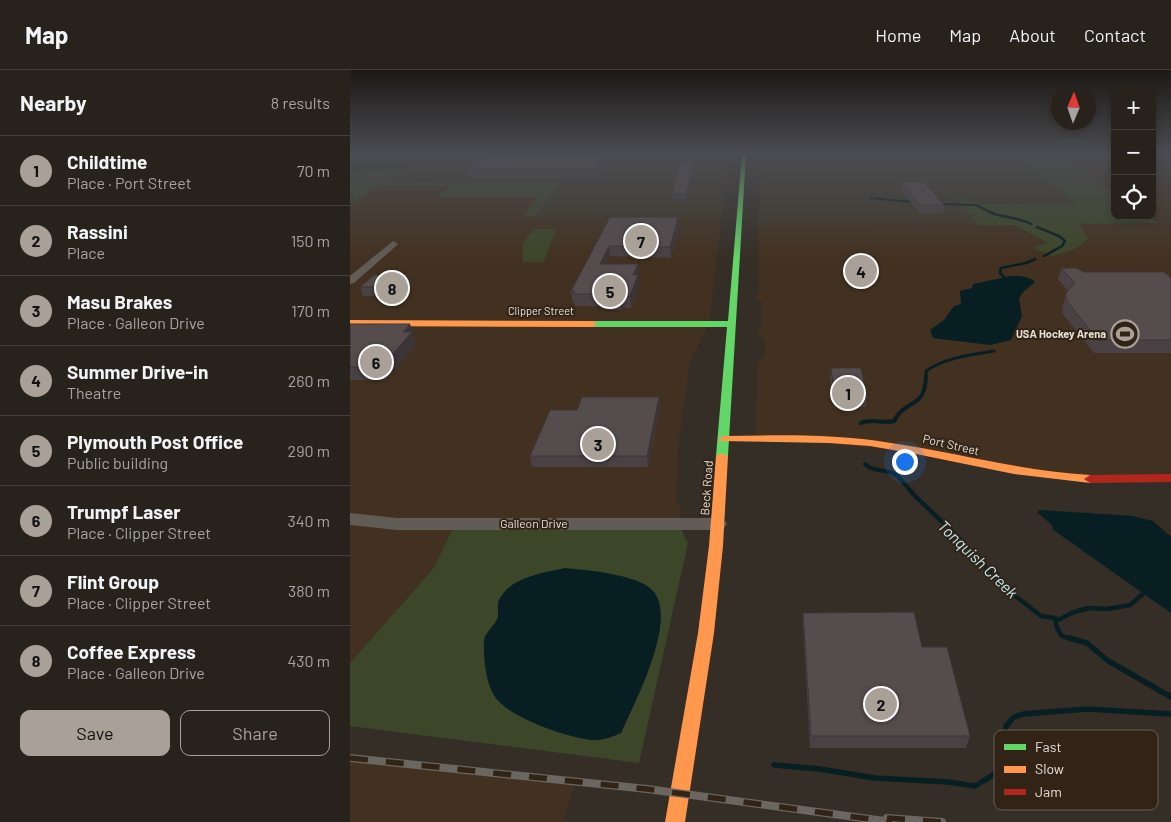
<!DOCTYPE html>
<html lang="en">
<head>
<meta charset="utf-8">
<style>
  body { margin:0; font-family:Barlow,sans-serif; background:#302a25; color:#f1f3f6 }
  .controls { position:absolute; right:15px; top:15px; display:grid; overflow:hidden; border-radius:10px; box-shadow:0 2px 8px #0003 }
  .controls button { width:45px; height:45px; display:grid; place-items:center; padding:0; border:0; border-bottom:1px solid #443f3b; background:#28221c; color:#f1f3f6; font:25px sans-serif }
  .compass { position:absolute; left:701px; top:15px; width:45px; height:45px; border-radius:50%; background:#28221c; box-shadow:0 2px 8px #0003; rotate:2deg }
  .you { position:absolute; left:554px; top:391px; width:18px; height:18px; margin:-12px; border:4px solid #fff; border-radius:50%; background:#1a73e8; box-shadow:0 0 0 8px #1a73e833 }
  .badge { display:grid; place-items:center; width:32px; height:32px; border-radius:50%; background:#a9a098; color:#111; font-size:16px; font-weight:700 }
  .pin { position:absolute; translate:-50% -50%; border:2px solid #fff; box-shadow:0 1px 5px #0006 }
  .list { margin:0; padding:0; list-style:none }
  h2 { display:flex; justify-content:space-between; align-items:center; height:65px; margin:0; padding:0 20px; font-size:21px }
  h2 small { font-size:16px; font-weight:400; color:#a5a4a3 }
  .list li { display:grid; grid-template-columns:32px 1fr auto; gap:15px; align-items:center; box-sizing:border-box; height:70px; padding:0 20px; border-top:1px solid #443f3b }
  .list b { display:block; font-size:19px; white-space:nowrap }
  .list p { margin:0; font-size:16px; white-space:nowrap; color:#a5a4a3 }
  .list em { font-size:16px; font-style:normal; color:#a5a4a3 }
  .actions { display:flex; gap:10px; padding:15px 20px }
  .actions a { flex:1; padding:11px 0; border:1px solid #a9a098; border-radius:10px; text-align:center; font-size:18px; color:#a9a098 }
  .actions .main { background:#a9a098; color:#111 }
  .icon { flex:none; width:28px; height:28px; fill:none; stroke:currentColor; stroke-width:2; stroke-linecap:round; stroke-linejoin:round }
  .map { position:relative; flex:none; width:821px; height:752px; overflow:hidden }
  header { display:flex; align-items:center; gap:30px; box-sizing:border-box; height:70px; padding:0 25px; background:#28221c; border-bottom:1px solid #443f3b }
  header strong { font-size:24px }
  nav { display:flex; gap:28px; margin-inline-start:auto; font-size:18px }
  main { display:flex }
  aside { flex:1; background:#28221c }
  .map>svg:first-child { display:block }
  .commercial { fill:#3e3727 }
  .built { fill:#423120 }
  .green { fill:#3c4628; fill-rule:evenodd }
  .water { fill:#071e22 }
  .lines { fill:none; stroke-linecap:round; stroke-linejoin:round }
  .stream-far5 { stroke:#071e22; stroke-width:2 }
  .stream-far4 { stroke:#071e22; stroke-width:2.5 }
  .stream-far3 { stroke:#071e22; stroke-width:3 }
  .stream-far2 { stroke:#071e22; stroke-width:4 }
  .stream-far1 { stroke:#071e22; stroke-width:4.5 }
  .stream { stroke:#071e22; stroke-width:5.5 }
  .street { fill:#615c56; fill-rule:evenodd }
  .fast { fill:#63d668; fill-rule:evenodd }
  .slow { fill:#ff974d; fill-rule:evenodd }
  .jam { fill:#b3261e; fill-rule:evenodd }
  .rail-casing { stroke:#6c6661; stroke-width:8 }
  .rail { stroke:#312417; stroke-width:5.5; stroke-dasharray:18; stroke-linecap:butt }
  .wall { fill:#494143 }
  .shaded-wall { fill:#3c3537 }
  .building { fill:#554c4e; stroke:#3c3537 }
  .labels { text-anchor:middle; stroke-width:4; stroke-linejoin:round; paint-order:stroke }
  .far-street-label { font-size:11px; fill:#e7ded6; stroke:#312417 }
  .far-poi-label { font-size:11px; font-weight:bold; fill:#e7ded6; stroke:#312417; text-anchor:end }
  .street-label { font-size:12px; fill:#e7ded6; stroke:#312417 }
  .near-water-label { font-size:16px; font-style:italic; fill:#bdedf9; stroke:#312417 }
  .key { fill:#312417; stroke:#685c50; stroke-width:1 }
  .key-label { font-size:14px; fill:#e7ded6 }
</style>
</head>
<body>
<header>
<strong>Map</strong>
<nav><a>Home</a><a>Map</a><a>About</a><a>Contact</a></nav>
</header>
<main>
<aside>
<h2>Nearby<small>8 results</small></h2>
<ul class="list">
<li><span class="badge">1</span><div><b>Childtime</b><p>Place · Port Street</p></div><em>70 m</em></li>
<li><span class="badge">2</span><div><b>Rassini</b><p>Place</p></div><em>150 m</em></li>
<li><span class="badge">3</span><div><b>Masu Brakes</b><p>Place · Galleon Drive</p></div><em>170 m</em></li>
<li><span class="badge">4</span><div><b>Summer Drive-in</b><p>Theatre</p></div><em>260 m</em></li>
<li><span class="badge">5</span><div><b>Plymouth Post Office</b><p>Public building</p></div><em>290 m</em></li>
<li><span class="badge">6</span><div><b>Trumpf Laser</b><p>Place · Clipper Street</p></div><em>340 m</em></li>
<li><span class="badge">7</span><div><b>Flint Group</b><p>Place · Clipper Street</p></div><em>380 m</em></li>
<li><span class="badge">8</span><div><b>Coffee Express</b><p>Place · Galleon Drive</p></div><em>430 m</em></li>
</ul>
<div class="actions"><a class="main">Save</a><a>Share</a></div>
</aside>
<div class="map">
<svg width="821" height="752" viewBox="0 0 821 752">
  <rect width="100%" height="100%" fill="#352e26"/>
  <!-- commercial -->
  <path class="commercial" d="M 76,84 L 380,84 L 372,146 L 173,146 L 33,112 Z
    M 408,84 L 666,84 L 727,135 L 631,134 L 608,128 L 628,155 L 408,155 L 411,107 L 405,105 L 404,95 L 410,92 Z"/>
  <!-- built -->
  <path class="built" d="M 710,84 L 765,84 L 765,123 L 728,98 Z
    M 802,84 L 821,84 L 821,408 L 718,408 L 565,381 L 406,369 L 407,293 L 415,285 L 414,269 L 407,262 L 411,256 L 411,231 L 405,227 L 409,222 L 408,155 L 807,154 L 798,146 L 802,146 Z
    M 29,116 L 101,116 L 88,127 L 189,127 L 174,146 L 372,146 L 359,254 L 340,292 L 328,377 L 326,431 L 331,440 L 329,454 L 105,454 L 83,499 L 0,593 L 0,134 Z
    M 0,688 L 3,689 L 225,712 L 213,752 L 0,752 Z"/>
  <!-- green -->
  <path class="green" d="M 666,84 L 710,84 L 765,123 L 765,146 L 798,146 L 808,153 L 730,154 L 738,169 L 725,179 L 703,186 L 682,178 L 698,173 L 665,155 L 628,155 L 607,128 L 631,134 L 727,135 Z
    M 48,98 L 50,101 L 34,112 L 210,113 L 184,146 L 173,146 L 188,127 L 87,127 L 100,116 L 29,116 L 0,134 L 0,102 Z
    M 184,159 L 206,159 L 194,192 L 173,192 L 172,174 Z
    M 105,454 L 329,454 L 338,473 L 289,693 L 0,656 L 0,593 L 83,499 ZM 148,532 L 295,610 L 271,663 C 261,667 252,671 241,670 C 218,667 155,647 145,626 C 140,616 136,582 134,569 L 148,548 Z"/>
  <!-- water -->
  <path class="water" d="M 661,206 C 669,206 679,206 685,212 L 672,223 L 669,229 L 672,246 L 661,270 L 640,275 L 583,268 L 580,260 L 594,250 L 604,236 L 611,234 L 610,221 L 622,218 L 623,214 Z
    M 690,440 L 783,446 L 803,451 L 821,467 L 821,543 L 702,459 L 703,456 L 687,442 Z
    M 215,498 C 236,500 285,504 301,519 C 331,545 284,634 271,663 C 261,667 252,671 241,670 C 215,667 161,648 145,627 C 136,614 133,587 134,571 C 134,563 144,557 147,549 C 150,543 146,536 149,530 C 160,507 193,503 215,498 Z"/>
  <g class="lines">
    <!-- stream-far5 -->
    <path class="stream-far5" d="M 521,128 L 564,132
      M 588,134 L 626,135 L 642,143"/>
    <!-- stream-far4 -->
    <path class="stream-far4" d="M 639,142 C 653,148 669,147 681,154
      M 687,157 L 709,166 L 715,171 L 712,176 L 694,186
      M 657,210 L 650,203 L 651,198 L 676,193 L 685,189"/>
    <!-- stream-far3 -->
    <path class="stream-far3" d="M 576,308 L 576,301 C 596,287 621,285 644,281"/>
    <!-- stream-far2 -->
    <path class="stream-far2" d="M 511,353 C 522,348 533,354 544,351 C 556,328 575,340 576,306
      M 515,394 C 524,403 536,398 546,405 C 552,409 557,418 563,423"/>
    <!-- stream-far1 -->
    <path class="stream-far1" d="M 561,422 L 612,471 L 632,495 L 648,505 L 650,514 L 691,546 L 705,548 L 707,558 L 712,566 L 723,569
      M 706,551 L 724,542 L 739,538 L 757,539 L 780,535 L 795,522"/>
    <!-- stream -->
    <path class="stream" d="M 719,568 L 737,573 L 757,590 L 821,627
      M 424,695 L 470,699 L 525,708 L 598,712 L 625,716 L 643,705 L 654,693 L 656,656 L 664,647 L 673,644 L 737,639 L 821,644"/>
    <!-- street -->
    <path class="street" d="M 43,171 L 48,174 L 46,176 L 4,213 L 0,214 L 0,206 Z
      M 0,443 L 47,448 L 368,448 L 374,450 L 377,454 L 374,458 L 368,460 L 47,460 L 0,455 Z"/>
    <!-- fast -->
    <path class="fast" d="M 392,84 L 396,84 L 378,386 L 372,389 L 366,386 L 377,257 L 243,257 L 239,254 L 243,251 L 378,251 Z"/>
    <!-- slow -->
    <path class="slow" d="M 0,250 L 243,251 L 247,254 L 243,257 L 0,256 Z
      M 374,366 C 430,365 486,364 541,373 C 608,383 672,401 740,405 L 746,409 L 740,413 L 664,404 L 566,384 L 520,376 L 479,373 L 370,371 L 368,369 Z
      M 372,383 L 378,386 L 373,476 L 364,563 L 335,752 L 315,752 L 348,563 L 359,476 L 366,386 Z"/>
    <!-- jam -->
    <path class="jam" d="M 821,404 L 821,412 L 740,413 L 734,409 L 740,405 Z"/>
    <!-- rail casing -->
    <g class="rail-casing">
      <path id="rail" d="M 0,688 L 297,719 L 542,752
        M 537,748 L 592,752"/>
    </g>
    <!-- rail -->
    <use href="#rail" class="rail"/>
  </g>
  <!-- wall -->
  <path class="wall" d="M 137,84 L 256,84 L 257,91 L 245,109 L 120,108 L 118,100 Z
    M 344,93 L 344,97 L 336,129 L 322,129 L 322,124 Z
    M 552,112 L 594,135 L 593,143 L 569,143 L 551,119 Z
    M 260,147 L 329,157 L 321,188 L 260,186 L 257,194 L 289,205 L 288,207 L 289,216 L 281,238 L 273,238 L 272,240 L 259,240 L 258,236 L 225,236 L 225,233 L 223,233 L 221,221 Z
    M 711,198 L 734,202 L 821,208 L 821,283 L 744,283 L 712,243 L 713,235 L 716,223 L 718,221 L 708,209 Z
    M 61,213 L 49,226 L 13,226 L 10,217 Z
    M 0,254 L 60,254 L 66,275 L 36,310 L 0,310 Z
    M 481,298 L 517,327 L 516,337 L 484,337 L 480,308 Z
    M 309,327 L 310,337 L 298,397 L 182,397 L 180,386 L 227,340 Z
    M 453,543 L 572,577 L 620,666 L 616,678 L 460,678 L 453,555 Z"/>
  <!-- shaded-wall -->
  <path class="shaded-wall" d="M 255,84 L 256,84 L 257,91 L 245,109 L 244,100 Z
    M 344,93 L 344,97 L 336,129 L 336,124 Z
    M 328,147 L 329,157 L 321,188 L 320,177 Z
    M 259,176 L 260,186 L 252,205 L 250,194 Z
    M 288,194 L 289,216 L 281,238 L 280,226 L 283,205 Z
    M 58,205 L 61,213 L 49,226 L 46,217 Z
    M 272,226 L 273,238 L 272,240 L 270,228 Z
    M 60,254 L 66,275 L 36,310 L 31,297 L 53,262 Z
    M 309,327 L 310,337 L 298,397 L 297,386 Z"/>
  <!-- building -->
  <path class="building" d="M 137,84 L 255,84 L 244,100 L 118,100 Z
    M 331,93 L 344,93 L 336,124 L 322,124 Z
    M 552,112 L 574,112 L 594,135 L 570,135 Z
    M 260,147 L 328,147 L 320,177 L 259,176 L 250,194 L 288,194 L 283,205 L 288,205 L 280,226 L 272,226 L 270,228 L 257,228 L 259,224 L 223,224 L 225,221 L 221,221 Z
    M 711,198 L 726,198 L 734,202 L 814,202 L 821,208 L 821,270 L 748,270 L 716,230 L 716,223 L 725,213 Z
    M 24,205 L 58,205 L 46,217 L 10,217 Z
    M 0,254 L 60,254 L 53,262 L 62,262 L 31,297 L 0,297 Z
    M 481,298 L 511,298 L 517,327 L 485,327 Z
    M 232,327 L 309,327 L 297,386 L 180,386 L 200,340 L 227,340 Z
    M 564,542 L 572,577 L 597,577 L 620,666 L 461,666 L 453,543 Z"/>
  <!-- sky -->
  <linearGradient id="sky" x2="0" y2="1"><stop stop-color="#1d1915"/><stop offset="0.44" stop-color="#4b4c52"/><stop offset="1" stop-color="#4b4c52" stop-opacity="0"/></linearGradient>
  <rect width="821" height="190" fill="url(#sky)"/>
  <!-- icons -->
  <defs>
    <g id="stadium-ring" transform="scale(1.4375)"><circle r="9.5" fill="#312417" stroke="#a9a098" stroke-width="1.5"/><path d="M0-5a6.5 5 0 1 0 0 10a6.5 5 0 1 0 0-10ZM-3.5-1.8h7v3.6h-7Z" fill="#a9a098"/></g>
  </defs>
  <g fill-rule="evenodd">
    <use href="#stadium-ring" x="775" y="264"/>
  </g>
  <g class="labels">
    <!-- far-street labels -->
    <g class="far-street-label">
      <text x="191" y="245">Clipper Street</text>
    </g>
    <!-- far-poi labels -->
    <g class="far-poi-label">
      <text x="756" y="268">USA Hockey Arena</text>
    </g>
    <!-- street labels -->
    <g class="street-label">
      <text transform="translate(601 375) rotate(13)" y="4">Port Street</text>
      <text transform="translate(357 418) rotate(-86)" y="4">Beck Road</text>
      <text x="184" y="458">Galleon Drive</text>
    </g>
    <!-- near-water labels -->
    <g class="near-water-label">
      <text transform="translate(628 489) rotate(44)" y="6">Tonquish Creek</text>
    </g>
  </g>
  <!-- legend -->
  <rect x="644" y="660" width="164" height="80" rx="8" class="key"/>
  <rect x="654" y="674" width="22" height="6" fill="#63d668"/>
  <rect x="654" y="696" width="22" height="7" fill="#ff974d"/>
  <rect x="654" y="719" width="22" height="6" fill="#b3261e"/>
  <g class="key-label">
    <text x="685" y="682">Fast</text>
    <text x="685" y="704">Slow</text>
    <text x="685" y="727">Jam</text>
  </g>
</svg>
<div class="controls">
<button>+</button>
<button>−</button>
<button><svg class="icon" aria-label="locate" viewBox="0 0 24 24"><circle cx="12" cy="12" r="6"/><path d="M12 2v4M12 18v4M2 12h4M18 12h4"/></svg></button>
</div>
<svg class="compass" viewBox="-18 -18 36 36"><path d="M0-13l5 13h-10z" fill="#e53935"/><path d="M0 13l5-13h-10z" fill="#a5a4a3"/></svg>
<div class="you"></div>
<div class="pin badge" style="left:498px;top:323px">1</div>
<div class="pin badge" style="left:531px;top:634px">2</div>
<div class="pin badge" style="left:248px;top:374px">3</div>
<div class="pin badge" style="left:511px;top:201px">4</div>
<div class="pin badge" style="left:260px;top:221px">5</div>
<div class="pin badge" style="left:26px;top:292px">6</div>
<div class="pin badge" style="left:291px;top:171px">7</div>
<div class="pin badge" style="left:42px;top:218px">8</div>
</div>
</main>
</body>
</html>
